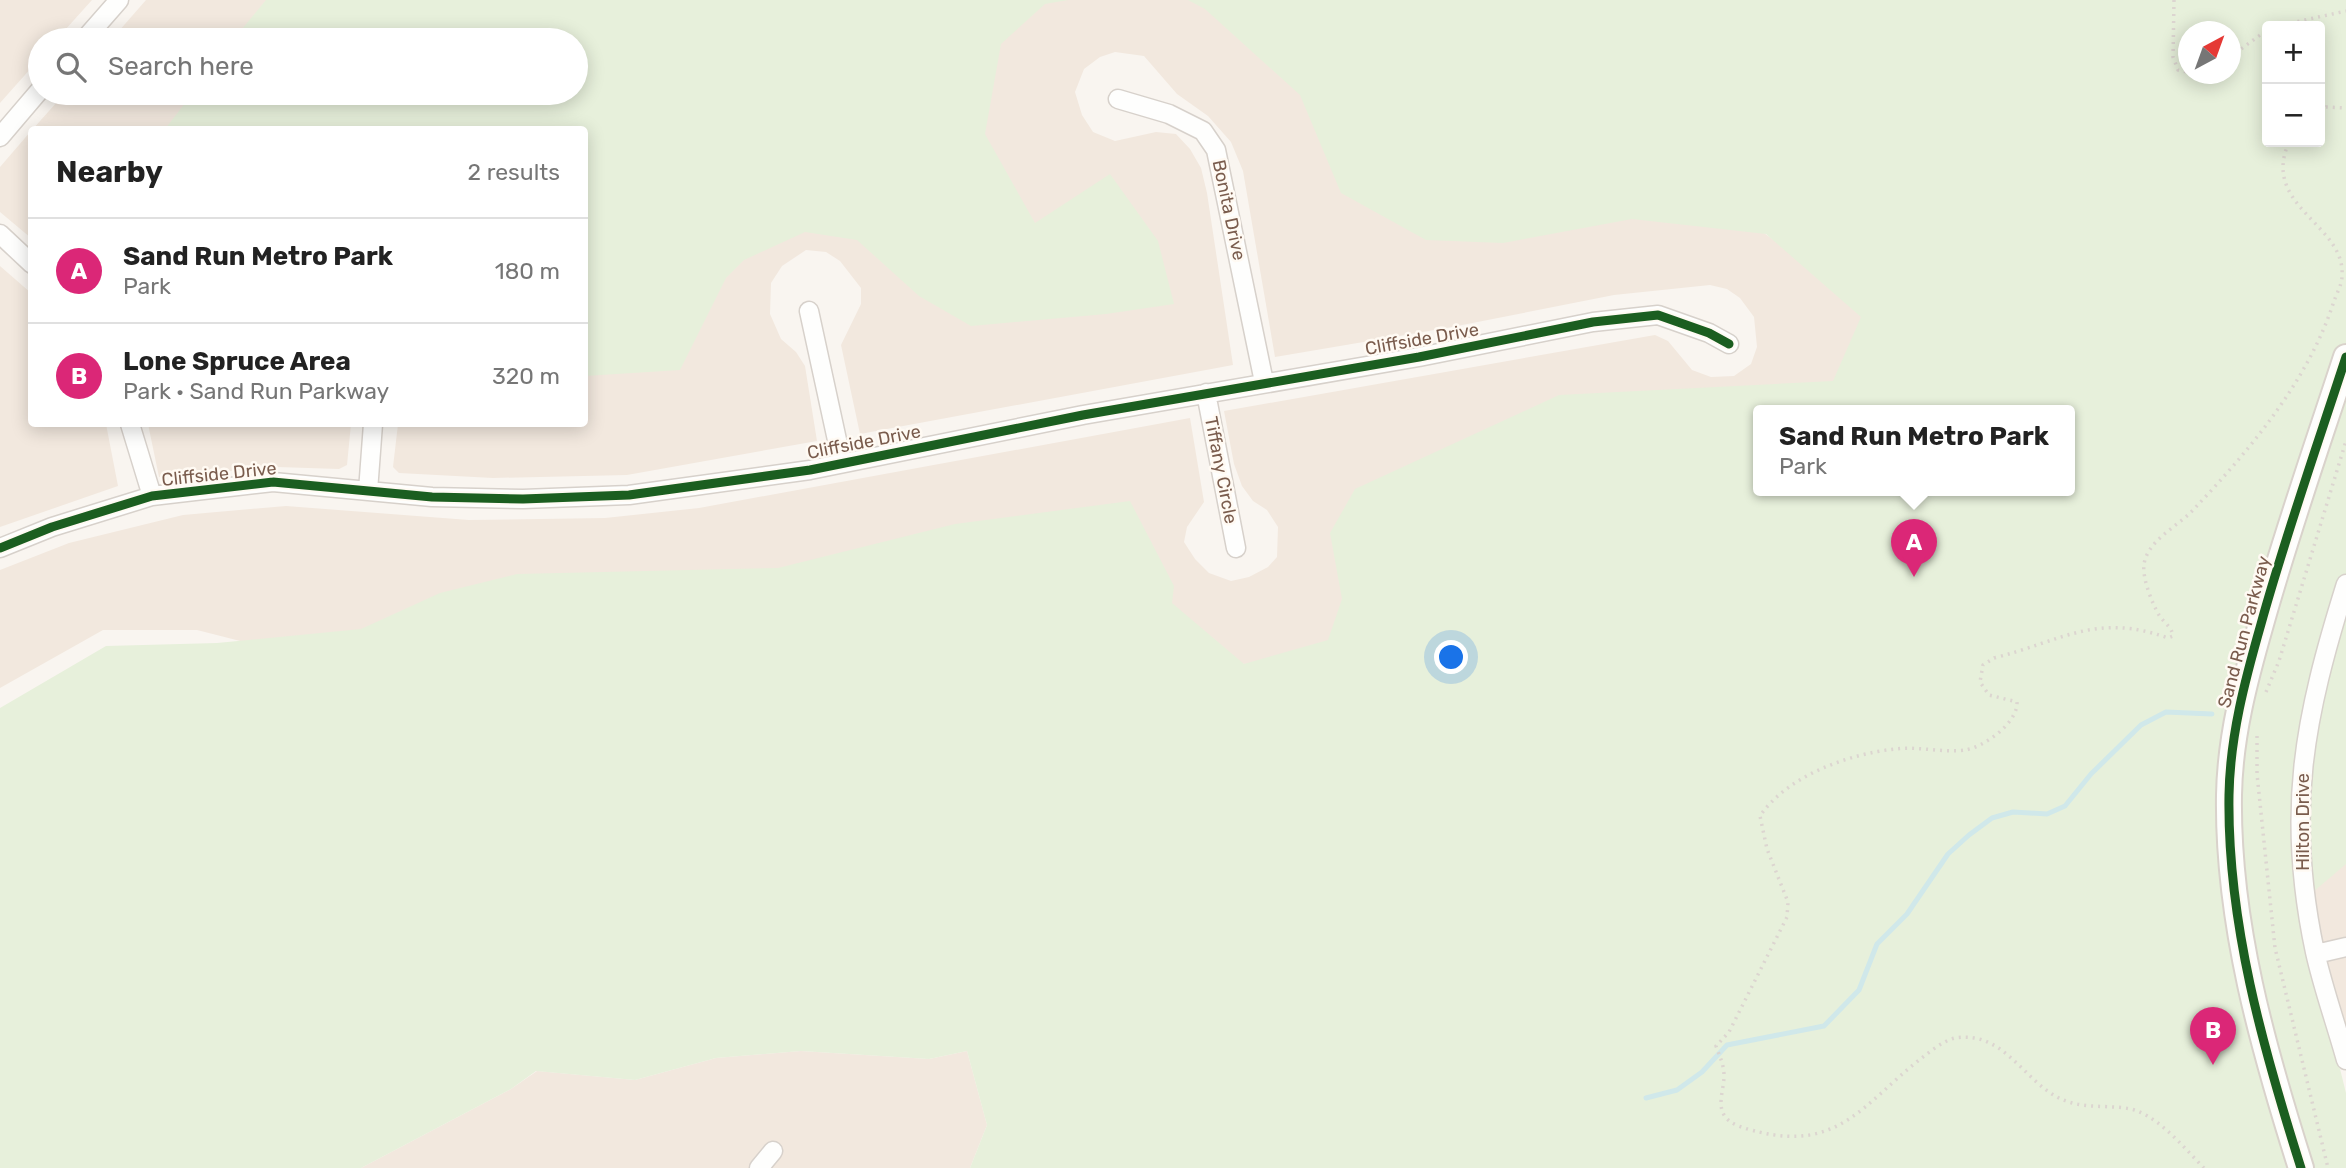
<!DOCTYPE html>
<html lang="en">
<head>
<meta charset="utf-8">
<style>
  body { margin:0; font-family:Rubik,sans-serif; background:#f6f6f6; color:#222 }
  .controls { position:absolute; right:21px; top:21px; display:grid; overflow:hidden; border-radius:7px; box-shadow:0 4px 18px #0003 }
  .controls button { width:63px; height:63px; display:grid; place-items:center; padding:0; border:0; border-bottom:2px solid #e0e0e0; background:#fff; color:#222; font:35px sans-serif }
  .compass { position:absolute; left:2178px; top:21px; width:63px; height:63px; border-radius:50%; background:#fff; box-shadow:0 4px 18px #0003; rotate:41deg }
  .you { position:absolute; left:1452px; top:658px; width:24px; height:24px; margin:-18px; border:5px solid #fff; border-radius:50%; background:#1a73e8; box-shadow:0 0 0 10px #1a73e833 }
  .badge { display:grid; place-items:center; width:46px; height:46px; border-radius:50%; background:#db2777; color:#fff; font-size:23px; font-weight:700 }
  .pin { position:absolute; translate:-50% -58px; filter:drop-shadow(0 2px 4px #0008) }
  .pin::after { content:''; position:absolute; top:37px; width:24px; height:21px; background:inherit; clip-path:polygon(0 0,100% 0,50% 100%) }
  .popup { position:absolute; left:1753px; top:405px; width:322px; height:91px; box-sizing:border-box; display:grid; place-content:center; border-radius:7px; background:#fff; filter:drop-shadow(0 2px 5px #0005); font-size:23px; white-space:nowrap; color:#767676 }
  .popup b { font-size:26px; color:#222 }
  .popup::after { content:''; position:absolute; left:50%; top:100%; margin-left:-14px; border:14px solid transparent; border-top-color:#fff }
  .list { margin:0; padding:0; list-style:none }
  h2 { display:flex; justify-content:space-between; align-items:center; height:91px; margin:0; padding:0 28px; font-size:30px }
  h2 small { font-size:23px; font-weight:400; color:#767676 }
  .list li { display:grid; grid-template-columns:46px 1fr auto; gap:21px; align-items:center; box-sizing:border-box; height:105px; padding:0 28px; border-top:2px solid #e0e0e0 }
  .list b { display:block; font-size:26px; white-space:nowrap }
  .list p { margin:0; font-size:23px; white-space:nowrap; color:#767676 }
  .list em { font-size:23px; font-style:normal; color:#767676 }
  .icon { flex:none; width:38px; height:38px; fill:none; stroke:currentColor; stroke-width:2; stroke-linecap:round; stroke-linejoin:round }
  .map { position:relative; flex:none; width:2346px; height:1168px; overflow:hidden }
  .search { position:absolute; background:#fff; box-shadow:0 4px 18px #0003; left:28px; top:28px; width:560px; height:77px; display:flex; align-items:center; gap:18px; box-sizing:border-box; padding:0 24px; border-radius:38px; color:#767676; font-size:26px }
  .panel { position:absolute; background:#fff; box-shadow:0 4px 18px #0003; left:28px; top:126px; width:560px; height:301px; border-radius:7px }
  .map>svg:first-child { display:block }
  .residential { fill:#f2e8de }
  .green { fill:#e7f0db; fill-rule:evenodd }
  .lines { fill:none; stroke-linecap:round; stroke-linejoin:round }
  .stream { stroke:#d0e8ea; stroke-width:5 }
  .street-casing { stroke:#d7d1cb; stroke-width:21 }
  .secondary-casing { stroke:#d9d2cb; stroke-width:28 }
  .path { stroke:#dcd5d0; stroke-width:3.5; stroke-dasharray:2 5; stroke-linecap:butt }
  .street { stroke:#fefefd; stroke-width:18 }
  .secondary { stroke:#fefefd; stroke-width:24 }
  .cycleway-casing { stroke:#fffaf3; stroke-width:13 }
  .cycleway { stroke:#1b5e20; stroke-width:9 }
  .labels { text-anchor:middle; stroke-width:5; stroke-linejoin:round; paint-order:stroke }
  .street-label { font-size:18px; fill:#7a5c4d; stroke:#fffaf3 }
</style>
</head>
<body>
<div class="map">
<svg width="2346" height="1168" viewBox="0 0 2346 1168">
  <rect width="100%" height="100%" fill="#f9f5f0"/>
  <!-- residential -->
  <path class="residential" d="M 0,0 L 92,0 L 56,40 L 40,40 L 40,58 L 0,103 Z
    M 146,0 L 317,0 L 281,40 L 111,40 Z
    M 993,0 L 1293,0 L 1665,162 L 1924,348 L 1758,411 L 1347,666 L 252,644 L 197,630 L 103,630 L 0,688 L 0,570 L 69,543 L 183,515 L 286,506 L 469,520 L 605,518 L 699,508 L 1190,418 L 1204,502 L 1187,527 L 1184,542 L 1195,559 L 1209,573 L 1231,581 L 1249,577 L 1268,567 L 1277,557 L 1278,527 L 1267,510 L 1253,501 L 1242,486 L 1234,464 L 1224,411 L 1655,335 L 1668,341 L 1692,370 L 1711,377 L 1734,376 L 1751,364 L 1757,347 L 1754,317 L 1740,298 L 1727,289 L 1710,285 L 1614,295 L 1452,327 L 1275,357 L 1243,171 L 1231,142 L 1208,116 L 1177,94 L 1144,56 L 1115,52 L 1100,57 L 1084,69 L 1075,92 L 1082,115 L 1093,132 L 1115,141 L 1156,132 L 1176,134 L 1190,149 L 1201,168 L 1207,193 L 1233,365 L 860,434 L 841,345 L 861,304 L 861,288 L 840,261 L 826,252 L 806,250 L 782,266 L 771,283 L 770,314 L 781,339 L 796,352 L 805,366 L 817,441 L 627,475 L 493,478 L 399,473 L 393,467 L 398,424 L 584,424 L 585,341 L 686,221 L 1026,237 L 973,133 Z
    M 65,93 L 233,93 L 198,129 L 32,130 Z
    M 31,131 L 31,238 L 0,212 L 0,167 Z
    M 0,266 L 31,293 L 32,424 L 106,424 L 118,486 L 0,527 Z
    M 148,424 L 351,424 L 347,465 L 339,469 L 277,467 L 159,477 Z
    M 2346,584 L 2346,1060 L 2304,885 Z
    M 801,1051 L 929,1059 L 967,1051 L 987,1125 L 970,1168 L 361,1168 L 511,1089 L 537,1071 L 635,1080 L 716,1058 Z"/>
  <!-- green -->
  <path class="green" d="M 266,0 L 1068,0 L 1045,4 L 1001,44 L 985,134 L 1035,223 L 1110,174 L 1158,241 L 1174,304 L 1106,314 L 971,326 L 919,296 L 857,240 L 805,232 L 744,260 L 726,278 L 680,370 L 585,376 L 584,130 L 165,129 L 193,93 L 576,93 L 576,40 L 233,40 Z
    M 1188,0 L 2346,0 L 2346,864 L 2299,904 L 2346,1093 L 2346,1168 L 970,1168 L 987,1125 L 967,1051 L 929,1059 L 801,1051 L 716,1058 L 635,1080 L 536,1071 L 511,1089 L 361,1168 L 0,1168 L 0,708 L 106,646 L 217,643 L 361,629 L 440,593 L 517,574 L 778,568 L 955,524 L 1130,501 L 1174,586 L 1172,603 L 1244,664 L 1328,640 L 1342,599 L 1330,533 L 1355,489 L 1559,395 L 1833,381 L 1861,317 L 1766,234 L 1632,219 L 1503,243 L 1426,240 L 1341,193 L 1300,95 L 1205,9 ZM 2267,26 L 2320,26 L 2320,142 L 2267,142 ZM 2188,32 L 2230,32 L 2230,74 L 2188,74 ZM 1758,411 L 2070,411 L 2070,491 L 1758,491 Z"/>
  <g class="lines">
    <!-- stream -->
    <path class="stream" d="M 1646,1098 L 1677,1090 L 1702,1072 L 1727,1045 L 1824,1026 L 1859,990 L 1877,944 L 1907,914 L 1948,854 L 1969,835 L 1992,818 L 2013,812 L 2047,814 L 2065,806 L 2091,774 L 2141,725 L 2166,712 L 2212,714"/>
    <!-- street casing -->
    <g class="street-casing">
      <path id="street" d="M 84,40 L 119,0
        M 1118,99 L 1169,114 L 1203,131 L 1216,150 L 1264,382
        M 0,137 L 40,90
        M 0,234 L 32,264
        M 809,311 L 842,463
        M 1206,393 L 1236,548
        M 130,424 L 152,496
        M 368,491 L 373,424
        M 0,548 L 52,527 L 152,496 L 273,482 L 432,497 L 523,499 L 629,495 L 810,470 L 1083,415 L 1419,357 L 1593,322 L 1658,315 L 1709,333 L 1729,344
        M 2346,584 C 2304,718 2285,812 2315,952 C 2323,988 2336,1024 2346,1060
        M 2316,954 L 2346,947
        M 759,1168 L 773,1151"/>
    </g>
    <!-- secondary casing -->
    <g class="secondary-casing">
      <path id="secondary" d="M 2301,1168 C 2263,1048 2227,922 2229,795 C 2230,736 2245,680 2261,624 C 2286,534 2317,446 2346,357"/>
    </g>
    <!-- path -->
    <path class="path" d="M 2174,0 L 2173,57 L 2178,70 L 2195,74
      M 2277,26 L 2346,11
      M 2230,57 L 2267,30
      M 2320,111 L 2326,107 L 2346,108
      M 2266,692 L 2279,661 L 2346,441
      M 2257,736 L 2257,774 L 2275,948 L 2328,1168
      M 2204,1168 C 2184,1148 2155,1111 2125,1108 C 2102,1105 2079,1109 2057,1097 C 2023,1079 2002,1030 1955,1038 C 1942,1041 1930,1052 1919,1060 C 1864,1104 1838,1151 1759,1132 C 1747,1129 1728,1125 1723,1113 C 1718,1102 1724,1088 1724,1076 C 1724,1065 1720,1057 1716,1046 L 1729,1032 L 1787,917 L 1788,902 L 1767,849 L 1760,816 C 1787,776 1848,754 1895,749 C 1918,746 1942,753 1965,750 C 1984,747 2018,723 2017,702 L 1989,695 L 1980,682 L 1983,665 L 1994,658 C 2062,641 2096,612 2168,638 L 2173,636 C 2172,627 2164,623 2159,615 C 2152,603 2142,578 2144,564 C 2148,540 2177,527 2193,510 C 2249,451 2309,380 2334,301 C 2337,293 2342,284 2342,276 C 2346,224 2260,207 2289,142"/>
    <!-- street -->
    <use href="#street" class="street"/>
    <!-- secondary -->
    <use href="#secondary" class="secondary"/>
    <!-- cycleway casing -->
    <g class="cycleway-casing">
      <path id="cycleway" d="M 0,548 L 52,527 L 152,496 L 273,482 L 432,497 L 523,499 L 629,495 L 810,470 L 1083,415 L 1419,357 L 1593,322 L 1658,315 L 1709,333 L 1729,344
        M 2301,1168 C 2263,1048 2227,922 2229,795 C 2230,736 2245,680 2261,624 C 2286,534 2317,446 2346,357"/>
    </g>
    <!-- cycleway -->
    <use href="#cycleway" class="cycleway"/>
  </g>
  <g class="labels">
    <!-- street labels -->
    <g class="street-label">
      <text transform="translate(1229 210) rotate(78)" y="6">Bonita Drive</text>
      <text transform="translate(1422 339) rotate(-10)" y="6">Cliffside Drive</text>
      <text transform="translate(864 442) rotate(-11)" y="6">Cliffside Drive</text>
      <text transform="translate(1221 470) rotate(79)" y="6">Tiffany Circle</text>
      <text transform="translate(219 474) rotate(-6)" y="6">Cliffside Drive</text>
      <text transform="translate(2244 632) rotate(-75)" y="6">Sand Run Parkway</text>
      <text transform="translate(2303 822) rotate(-90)" y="6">Hilton Drive</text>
    </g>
  </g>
</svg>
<div class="controls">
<button>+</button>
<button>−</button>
</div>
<svg class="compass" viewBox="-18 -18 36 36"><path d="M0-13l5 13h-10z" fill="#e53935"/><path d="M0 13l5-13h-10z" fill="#767676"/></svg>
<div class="you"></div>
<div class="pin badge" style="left:1914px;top:577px">A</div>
<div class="popup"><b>Sand Run Metro Park</b>Park</div>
<div class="pin badge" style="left:2213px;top:1065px">B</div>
<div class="search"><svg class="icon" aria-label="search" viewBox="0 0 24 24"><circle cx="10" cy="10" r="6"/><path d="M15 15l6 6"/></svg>Search here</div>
<section class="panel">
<h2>Nearby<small>2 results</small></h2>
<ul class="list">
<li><span class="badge">A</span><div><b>Sand Run Metro Park</b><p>Park</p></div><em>180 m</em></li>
<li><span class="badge">B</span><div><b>Lone Spruce Area</b><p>Park · Sand Run Parkway</p></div><em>320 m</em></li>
</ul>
</section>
</div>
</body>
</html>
